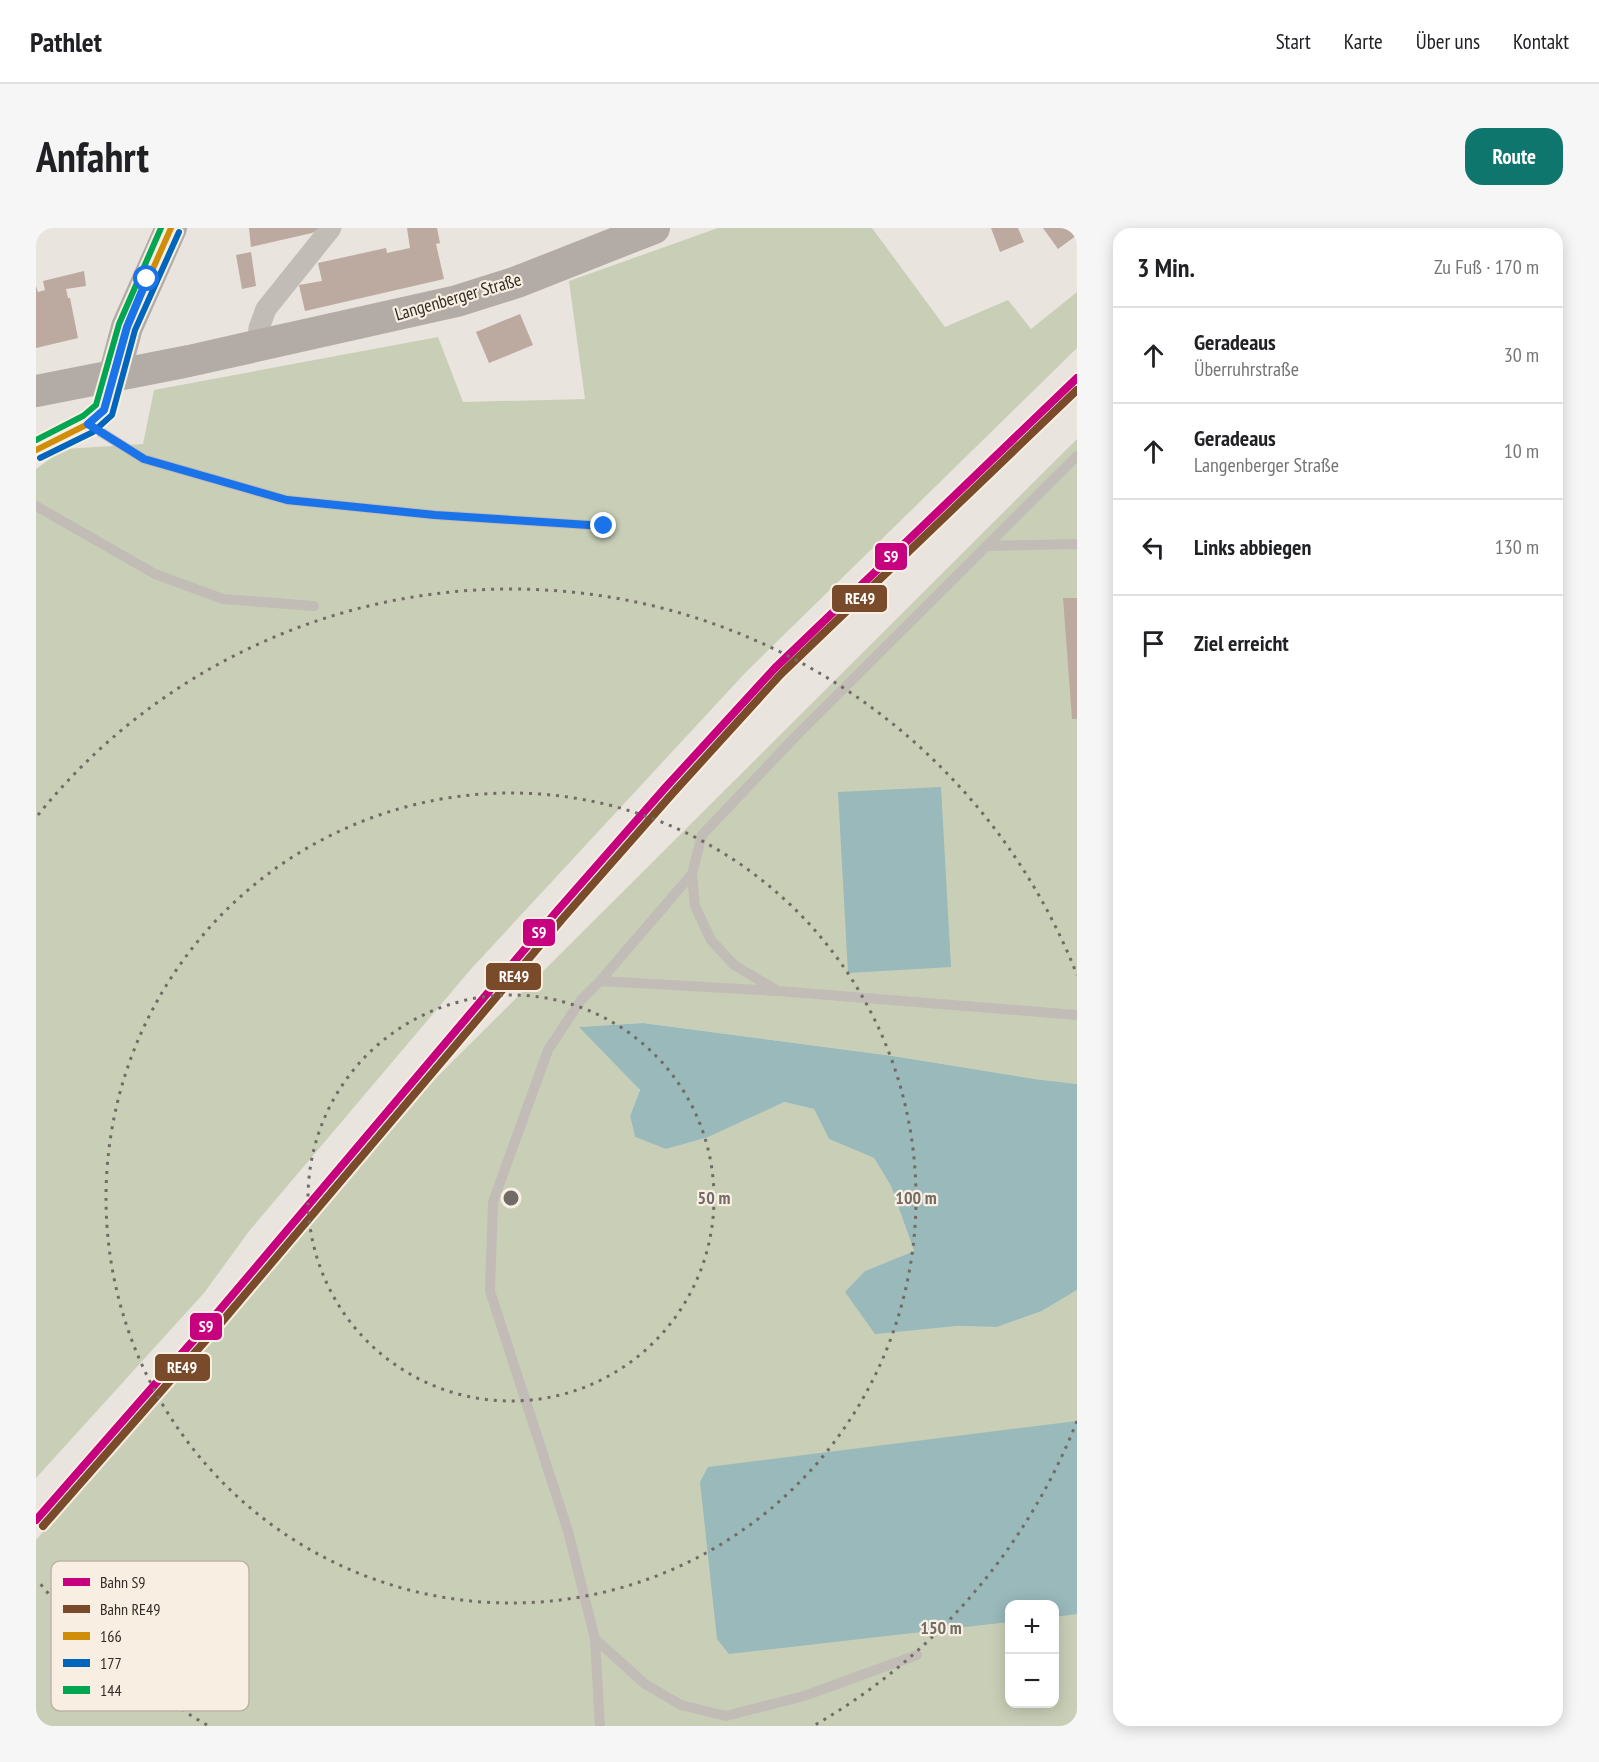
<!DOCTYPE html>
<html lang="de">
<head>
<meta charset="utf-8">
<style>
  body { margin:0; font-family:"PT Sans Narrow",sans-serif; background:#f6f6f6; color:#202124 }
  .controls { position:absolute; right:18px; bottom:18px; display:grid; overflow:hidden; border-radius:12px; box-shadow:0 3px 15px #0003 }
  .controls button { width:54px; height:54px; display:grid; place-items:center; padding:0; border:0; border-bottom:2px solid #e0e0e0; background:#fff; color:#202124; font:30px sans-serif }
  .stop { position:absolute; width:18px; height:18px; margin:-14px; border:4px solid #1a73e8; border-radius:50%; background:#fff }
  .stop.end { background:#1a73e8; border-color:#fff; box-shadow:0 2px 6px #0008 }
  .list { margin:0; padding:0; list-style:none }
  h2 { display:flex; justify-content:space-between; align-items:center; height:78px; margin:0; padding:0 24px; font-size:26px }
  h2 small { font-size:20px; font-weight:400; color:#757577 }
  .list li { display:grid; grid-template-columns:39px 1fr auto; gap:18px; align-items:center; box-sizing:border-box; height:96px; padding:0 24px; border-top:2px solid #e0e0e0 }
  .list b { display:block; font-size:22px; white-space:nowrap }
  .list p { margin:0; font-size:20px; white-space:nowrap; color:#757577 }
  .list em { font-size:20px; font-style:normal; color:#757577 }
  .icon { flex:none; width:33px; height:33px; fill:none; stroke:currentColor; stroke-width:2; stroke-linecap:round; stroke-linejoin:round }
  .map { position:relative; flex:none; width:1041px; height:1498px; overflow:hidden; border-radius:18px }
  header { display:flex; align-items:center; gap:36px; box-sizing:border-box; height:84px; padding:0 30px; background:#fff; border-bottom:2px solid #e0e0e0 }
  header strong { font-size:28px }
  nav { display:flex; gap:33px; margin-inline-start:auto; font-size:21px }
  .intro { display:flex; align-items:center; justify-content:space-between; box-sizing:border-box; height:144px; padding:0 36px }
  h1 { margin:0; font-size:42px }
  .button { padding:15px 27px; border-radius:18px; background:#0f766e; color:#fff; font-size:21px; font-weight:700 }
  main { display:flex; gap:36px; padding:0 36px }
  aside { flex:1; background:#fff; border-radius:18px; box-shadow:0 3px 15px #0003 }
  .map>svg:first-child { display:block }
  .green { fill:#c9cfb7; fill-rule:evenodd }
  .water { fill:#99b9ba }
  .building { fill:#bca99f }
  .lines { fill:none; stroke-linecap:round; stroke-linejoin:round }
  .lane { stroke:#c2bcb6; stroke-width:10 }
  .street { stroke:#c2bcb6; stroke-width:21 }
  .secondary { stroke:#b3aca6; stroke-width:32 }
  .bus-1-casing { stroke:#f8efe2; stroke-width:10 }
  .bus-2-casing { stroke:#f8efe2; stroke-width:10 }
  .bus-3-casing { stroke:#f8efe2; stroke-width:10 }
  .bus-1 { stroke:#d08d07; stroke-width:6 }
  .bus-2 { stroke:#0065bd; stroke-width:6 }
  .bus-3 { stroke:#00a651; stroke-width:6 }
  .rail-1-casing { stroke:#f8efe2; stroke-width:12 }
  .rail-2-casing { stroke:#f8efe2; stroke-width:12 }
  .rail-1 { stroke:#c7007f; stroke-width:8 }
  .rail-2 { stroke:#7a4b2a; stroke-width:8 }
  .route { stroke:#1a73e8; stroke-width:8 }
  .ring { fill:none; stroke:#726b65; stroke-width:3; stroke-dasharray:3 6 }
  .labels { text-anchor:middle; stroke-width:4.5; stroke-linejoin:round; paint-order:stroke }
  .street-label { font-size:18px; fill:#322a25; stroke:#f8efe2 }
  .key { fill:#f8efe2; stroke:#bdb4a9; stroke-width:1.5 }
  .key-label { font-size:16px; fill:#322a25 }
  .centre { fill:#726b65; stroke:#f8efe2; stroke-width:3 }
  .ring-label { font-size:18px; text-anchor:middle; font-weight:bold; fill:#726b65; stroke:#f8efe2; stroke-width:4.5; stroke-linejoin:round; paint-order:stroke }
  .line-badge { stroke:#f8efe2; stroke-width:2 }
  .badge-label { font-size:16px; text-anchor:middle; font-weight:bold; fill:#fff }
</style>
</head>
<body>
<header>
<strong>Pathlet</strong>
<nav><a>Start</a><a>Karte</a><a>Über uns</a><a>Kontakt</a></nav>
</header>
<div class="intro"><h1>Anfahrt</h1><a class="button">Route</a></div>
<main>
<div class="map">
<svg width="1041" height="1498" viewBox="0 0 1041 1498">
  <rect width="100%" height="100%" fill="#e9e4dd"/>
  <!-- green -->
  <path class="green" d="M 682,0 L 836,0 L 909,99 L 972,72 L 995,101 L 1041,64 L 1041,120 L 710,444 L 435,741 L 214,1002 L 168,1065 L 0,1250 L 0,241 L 28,221 L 107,216 L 118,162 L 402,109 L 427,174 L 549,171 L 533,53 Z
    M 1041,211 L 1041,856 L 999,851 L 857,828 L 607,795 L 544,799 L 604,862 L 594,888 L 599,909 L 631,921 L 748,874 L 778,881 L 793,911 L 838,930 L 855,958 L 878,1023 L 829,1043 L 920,1098 L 961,1099 L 1006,1083 L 1041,1062 L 1041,1498 L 0,1498 L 0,1312 L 398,852 ZM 974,1376 L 1018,1376 L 1018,1476 L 974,1476 Z"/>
  <!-- water -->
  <path class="water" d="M 905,559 L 915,739 L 812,745 L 802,564 Z
    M 607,795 L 857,828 L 999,851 L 1041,856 L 1041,1062 L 1006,1083 L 961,1099 L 920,1098 L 839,1106 L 809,1064 L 829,1043 L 878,1023 L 855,958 L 838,930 L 793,911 L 778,881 L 748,874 L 672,909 L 630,921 L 599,909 L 594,888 L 604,862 L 543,799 Z
    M 1041,1193 L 1041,1386 L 1019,1389 L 1018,1376 L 974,1376 L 973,1394 L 693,1426 L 681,1411 L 664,1254 L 672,1239 Z"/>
  <!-- building -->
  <path class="building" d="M 213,0 L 286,0 L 276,5 L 215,19 Z
    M 371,0 L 401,0 L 404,15 L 400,16 L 408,51 L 269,83 L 263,57 L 286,53 L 282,35 L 350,20 L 351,25 L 374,20 Z
    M 955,0 L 982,0 L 988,14 L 964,24 Z
    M 1007,0 L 1041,0 L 1041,7 L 1022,21 Z
    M 215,24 L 220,58 L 206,61 L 200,27 Z
    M 48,43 L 50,58 L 30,61 L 32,70 L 34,70 L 42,110 L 0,120 L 0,58 L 2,64 L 9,62 L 7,53 Z
    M 484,86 L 497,117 L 453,135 L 440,104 Z
    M 1027,370 L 1041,370 L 1041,491 L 1036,491 Z"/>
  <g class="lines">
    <!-- lane -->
    <path class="lane" d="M 52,196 L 108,231 L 251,272 L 399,287 L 568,298
      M 1041,228 L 760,508 L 666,607 L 656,646 L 659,678 L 675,712 L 698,737 L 742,763 L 1041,787
      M 0,278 L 119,346 L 187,371 L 278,378
      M 950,318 L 1041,316
      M 656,646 L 564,753 L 740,763
      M 559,1411 L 609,1456 L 645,1477 L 690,1488 L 768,1468 L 881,1427
      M 564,1498 L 559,1411 L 532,1303 L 454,1063 L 457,974 L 512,822 L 545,772 L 564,753"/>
    <!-- street -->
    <path class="street" d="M 221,118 L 223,100 L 230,81 L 295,0
      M 0,222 L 52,196 L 68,182 L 78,148"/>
    <!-- secondary -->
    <path class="secondary" d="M 78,148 L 91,99 L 135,0
      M 0,163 L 153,133 L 421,73 L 481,54 L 618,0"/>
    <!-- bus-1 casing -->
    <g class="bus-1-casing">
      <path id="bus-1" d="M 0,222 L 52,196 L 68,182 L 91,99 L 135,0"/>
    </g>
    <!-- bus-2 casing -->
    <g class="bus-2-casing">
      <path id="bus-2" d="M 4,230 L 57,204 L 76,187 L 99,102 L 143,4"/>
    </g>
    <!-- bus-3 casing -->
    <g class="bus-3-casing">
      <path id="bus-3" d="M 0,212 L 47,188 L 60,177 L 83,96 L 125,0"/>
    </g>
    <!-- bus-1 -->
    <use href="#bus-1" class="bus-1"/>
    <!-- bus-2 -->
    <use href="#bus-2" class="bus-2"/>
    <!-- bus-3 -->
    <use href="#bus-3" class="bus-3"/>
    <!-- rail-1 casing -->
    <g class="rail-1-casing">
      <path id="rail-1" d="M 0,1292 L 177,1090 L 521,683 L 629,560 L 739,440 L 1041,150"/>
    </g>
    <!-- rail-2 casing -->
    <g class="rail-2-casing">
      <path id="rail-2" d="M 7,1298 L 184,1096 L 528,689 L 636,566 L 745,446 L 1041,162"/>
    </g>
    <!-- rail-1 -->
    <use href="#rail-1" class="rail-1"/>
    <!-- rail-2 -->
    <use href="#rail-2" class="rail-2"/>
  </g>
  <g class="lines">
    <!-- route -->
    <path class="route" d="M 111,51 L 91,99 L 68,182 L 52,196 L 108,231 L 251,272 L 399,287 L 568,298"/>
  </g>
  <!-- distance rings -->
  <g class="ring">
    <circle cx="475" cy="970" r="203"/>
    <circle cx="475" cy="970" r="405"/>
    <path d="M1041 1193A608 608 0 0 1 779 1497M171 1497A608 608 0 0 1 2 1353M2 587A608 608 0 0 1 1041 747"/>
  </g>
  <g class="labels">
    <!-- street labels -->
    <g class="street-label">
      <text transform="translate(422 69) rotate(-16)" y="6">Langenberger Straße</text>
    </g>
  </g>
  <!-- legend -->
  <rect x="15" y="1333" width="198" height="150" rx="9" class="key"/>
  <rect x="27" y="1350" width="27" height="8" fill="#c7007f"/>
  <rect x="27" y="1377" width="27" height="8" fill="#7a4b2a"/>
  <rect x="27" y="1404" width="27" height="8" fill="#d08d07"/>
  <rect x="27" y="1431" width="27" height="8" fill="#0065bd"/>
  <rect x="27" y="1458" width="27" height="8" fill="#00a651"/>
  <g class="key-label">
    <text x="64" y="1360">Bahn S9</text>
    <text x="64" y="1387">Bahn RE49</text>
    <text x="64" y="1414">166</text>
    <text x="64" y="1441">177</text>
    <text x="64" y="1468">144</text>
  </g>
  <circle cx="475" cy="970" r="9" class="centre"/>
  <g class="ring-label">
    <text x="678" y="976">50 m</text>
    <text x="880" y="976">100 m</text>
    <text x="905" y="1406">150 m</text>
  </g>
  <g class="line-badge">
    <rect x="838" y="314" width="34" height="29" rx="6" fill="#c7007f"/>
    <rect x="795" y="356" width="57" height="29" rx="6" fill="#7a4b2a"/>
    <rect x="486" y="690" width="34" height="29" rx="6" fill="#c7007f"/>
    <rect x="449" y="734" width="57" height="29" rx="6" fill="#7a4b2a"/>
    <rect x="153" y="1084" width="34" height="29" rx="6" fill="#c7007f"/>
    <rect x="118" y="1125" width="57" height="29" rx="6" fill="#7a4b2a"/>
  </g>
  <g class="badge-label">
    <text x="855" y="334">S9</text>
    <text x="824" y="376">RE49</text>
    <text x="503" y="710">S9</text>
    <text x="478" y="754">RE49</text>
    <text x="170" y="1104">S9</text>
    <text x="146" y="1145">RE49</text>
  </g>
</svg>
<div class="controls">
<button>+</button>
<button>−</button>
</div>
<div class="stop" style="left:111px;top:51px"></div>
<div class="stop end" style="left:568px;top:298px"></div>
</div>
<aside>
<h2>3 Min.<small>Zu Fuß · 170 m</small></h2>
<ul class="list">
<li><svg class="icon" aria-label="ahead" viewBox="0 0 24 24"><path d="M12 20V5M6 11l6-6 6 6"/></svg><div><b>Geradeaus</b><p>Überruhrstraße</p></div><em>30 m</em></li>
<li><svg class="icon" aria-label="ahead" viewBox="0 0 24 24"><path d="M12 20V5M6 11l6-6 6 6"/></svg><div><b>Geradeaus</b><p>Langenberger Straße</p></div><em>10 m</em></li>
<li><svg class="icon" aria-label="left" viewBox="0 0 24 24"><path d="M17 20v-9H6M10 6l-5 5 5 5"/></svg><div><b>Links abbiegen</b></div><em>130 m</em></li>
<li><svg class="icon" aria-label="arrive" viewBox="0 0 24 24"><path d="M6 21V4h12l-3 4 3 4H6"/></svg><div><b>Ziel erreicht</b></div></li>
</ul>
</aside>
</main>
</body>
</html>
